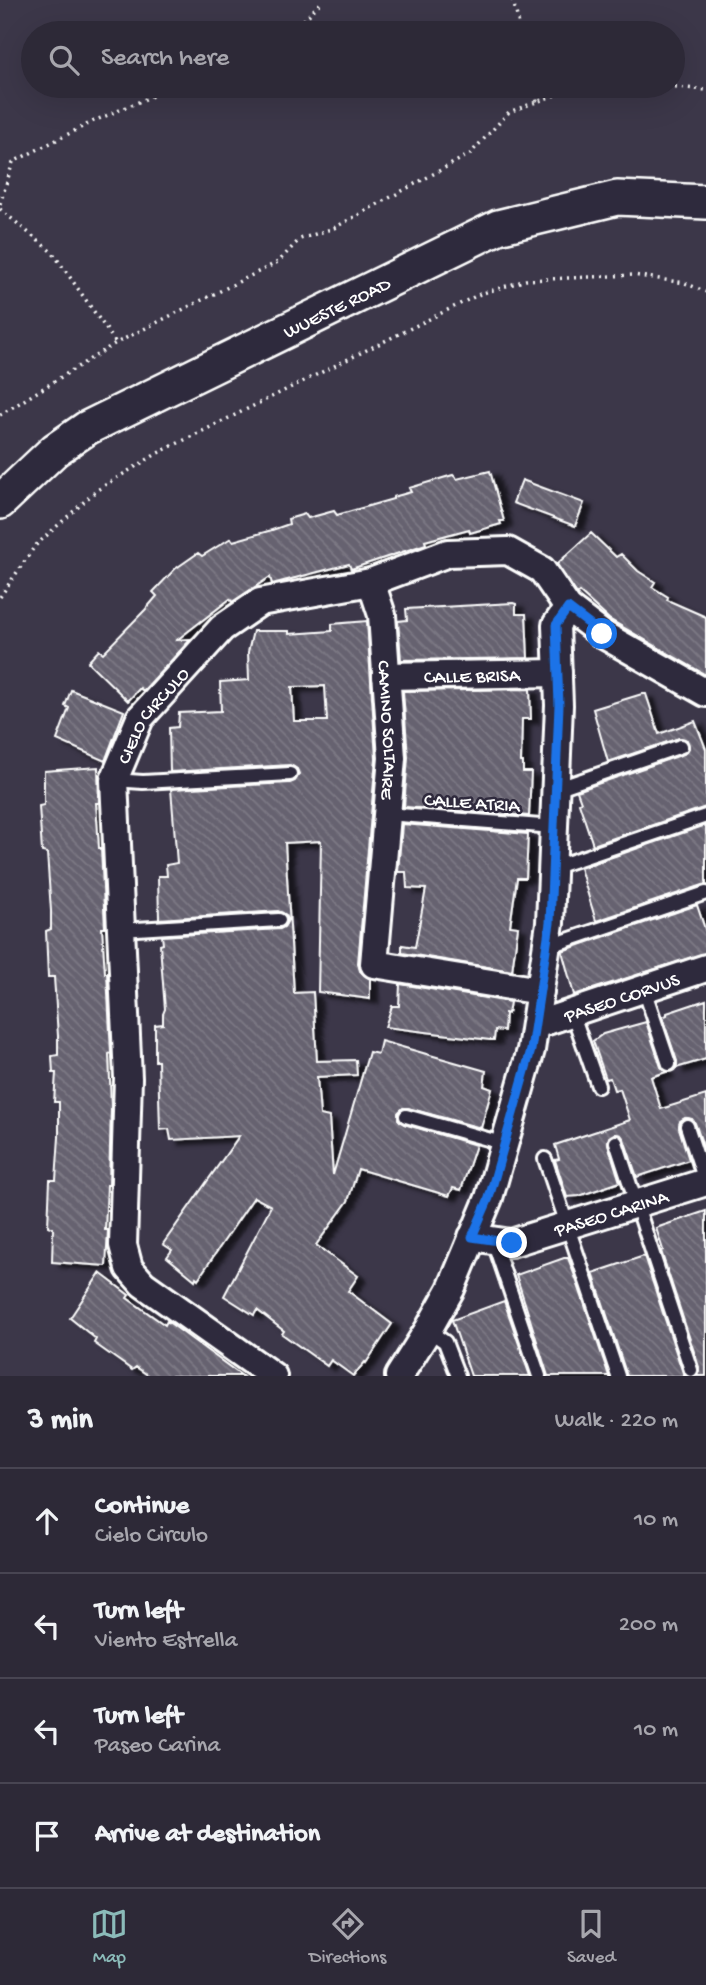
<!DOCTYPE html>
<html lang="en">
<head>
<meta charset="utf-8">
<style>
  body { margin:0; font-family:"Gochi Hand",sans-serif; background:#393542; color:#f1f3f6 }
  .stop { position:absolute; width:21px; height:21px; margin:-16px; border:5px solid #1a73e8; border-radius:50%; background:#fff }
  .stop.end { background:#1a73e8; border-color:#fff; box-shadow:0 2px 7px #0008 }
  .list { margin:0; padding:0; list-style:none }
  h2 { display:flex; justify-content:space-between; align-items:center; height:91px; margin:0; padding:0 28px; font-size:30px }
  h2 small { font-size:23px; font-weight:400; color:#a7a6ad }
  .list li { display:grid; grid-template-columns:46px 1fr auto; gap:21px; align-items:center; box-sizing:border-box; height:105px; padding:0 28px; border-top:2px solid #484552 }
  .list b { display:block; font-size:26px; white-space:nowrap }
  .list p { margin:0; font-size:23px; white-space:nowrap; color:#a7a6ad }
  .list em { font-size:23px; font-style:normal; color:#a7a6ad }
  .icon { flex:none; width:38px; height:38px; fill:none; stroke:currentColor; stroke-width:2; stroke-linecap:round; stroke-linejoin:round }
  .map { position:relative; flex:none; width:706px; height:1376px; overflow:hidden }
  .search { position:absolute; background:#2d2937; box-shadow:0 7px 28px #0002; left:21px; right:21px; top:21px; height:77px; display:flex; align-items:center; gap:18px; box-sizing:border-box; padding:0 24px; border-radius:38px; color:#a7a6ad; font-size:26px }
  .sheet { height:511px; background:#2d2937 }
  nav { display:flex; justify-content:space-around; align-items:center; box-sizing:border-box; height:98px; border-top:2px solid #484552; background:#2d2937; font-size:19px; color:#a7a6ad }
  nav a { display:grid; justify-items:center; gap:4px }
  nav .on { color:#8bbbb9 }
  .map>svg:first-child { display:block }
  .building { fill:url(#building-back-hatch); stroke:#fff; stroke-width:2; fill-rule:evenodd; filter:url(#shadow) }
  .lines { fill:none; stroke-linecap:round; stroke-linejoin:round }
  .service-casing { stroke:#fff; stroke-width:18 }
  .minor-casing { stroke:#fff; stroke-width:32 }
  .tertiary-casing { stroke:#fff; stroke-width:38 }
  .path { stroke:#fff; stroke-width:3.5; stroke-dasharray:2 5; stroke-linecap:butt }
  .service { stroke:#2f2a3d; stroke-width:12 }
  .minor { stroke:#2f2a3d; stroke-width:26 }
  .tertiary { stroke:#2f2a3d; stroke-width:33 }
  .route { stroke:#1a73e8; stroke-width:9 }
  .labels { text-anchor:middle; stroke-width:5; stroke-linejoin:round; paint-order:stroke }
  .street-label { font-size:19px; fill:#fff; stroke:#2f2a3d }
</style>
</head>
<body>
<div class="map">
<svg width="706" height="1376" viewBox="0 0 706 1376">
  <defs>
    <pattern id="building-back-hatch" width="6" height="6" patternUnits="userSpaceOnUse" patternTransform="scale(1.75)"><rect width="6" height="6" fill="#666270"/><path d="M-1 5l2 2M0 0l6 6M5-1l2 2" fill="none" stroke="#7d7a85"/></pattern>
    <filter id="shadow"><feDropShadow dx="8" dy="4.5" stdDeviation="2" flood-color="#0009"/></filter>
  </defs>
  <rect width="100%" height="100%" fill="#3c3749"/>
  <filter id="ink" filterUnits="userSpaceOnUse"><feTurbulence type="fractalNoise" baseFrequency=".0143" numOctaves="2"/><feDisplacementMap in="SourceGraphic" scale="14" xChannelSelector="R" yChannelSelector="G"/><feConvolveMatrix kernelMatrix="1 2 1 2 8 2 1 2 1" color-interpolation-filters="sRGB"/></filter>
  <g filter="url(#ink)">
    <!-- building -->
    <path class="building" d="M 490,471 L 504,521 L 500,521 L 501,524 L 470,533 L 469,529 L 425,541 L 426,544 L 351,569 L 349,564 L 272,584 L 270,577 L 232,602 L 230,599 L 177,640 L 191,639 L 143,691 L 140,688 L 128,701 L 88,662 L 99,650 L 103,653 L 145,610 L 157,596 L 153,592 L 175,569 L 198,553 L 202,556 L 231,538 L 233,541 L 272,530 L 289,524 L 288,519 L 305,514 L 308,518 L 334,511 L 337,515 L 393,499 L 393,497 L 411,492 L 409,488 L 453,475 L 457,479 Z
      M 522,480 L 584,503 L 575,526 L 513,503 Z
      M 591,533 L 616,557 L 621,554 L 638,571 L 655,582 L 652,587 L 668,597 L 667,600 L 706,617 L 706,675 L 609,619 L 579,592 L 577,594 L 557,564 Z
      M 513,603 L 516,604 L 516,614 L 526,614 L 528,658 L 401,660 L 398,621 L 407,620 L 406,609 Z
      M 367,621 L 376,758 L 358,963 L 360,971 L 370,979 L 370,999 L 318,992 L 321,841 L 285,843 L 294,993 L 313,992 L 317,1061 L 356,1060 L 357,1075 L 317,1077 L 320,1115 L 329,1117 L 333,1175 L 369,1052 L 378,1054 L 381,1041 L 486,1071 L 484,1086 L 492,1089 L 481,1128 L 408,1108 L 403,1108 L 398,1113 L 398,1119 L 404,1124 L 476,1145 L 461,1190 L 453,1188 L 449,1196 L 358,1169 L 348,1201 L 316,1245 L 358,1276 L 348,1291 L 392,1324 L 366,1363 L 365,1362 L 353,1376 L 331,1360 L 327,1366 L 282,1334 L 284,1331 L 257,1310 L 254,1315 L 224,1296 L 271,1206 L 254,1197 L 198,1279 L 196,1277 L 195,1280 L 167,1257 L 172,1250 L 163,1244 L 239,1136 L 171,1140 L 169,1129 L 160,1130 L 158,1061 L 155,1061 L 155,1025 L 163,1024 L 163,1014 L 165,1009 L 160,945 L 163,944 L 162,936 L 280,929 L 284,927 L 288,920 L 286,915 L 278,911 L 159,919 L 158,876 L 167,876 L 166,865 L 177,863 L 171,789 L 290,783 L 295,781 L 299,774 L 297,769 L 290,765 L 170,772 L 169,728 L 178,727 L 179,713 L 221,711 L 220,682 L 249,680 L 248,652 L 253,631 L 289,631 L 289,634 L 332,631 L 332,624 ZM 325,686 L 327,721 L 294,721 L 292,687 Z
      M 530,689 L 531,719 L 522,719 L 521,762 L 523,762 L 523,772 L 531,772 L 529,816 L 404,807 L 408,757 L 403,691 Z
      M 71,690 L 124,711 L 105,761 L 57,740 L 69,708 L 65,706 Z
      M 642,694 L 646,694 L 659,734 L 695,721 L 706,749 L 706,807 L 593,845 L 579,803 L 581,802 L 577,791 L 684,754 L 689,748 L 687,740 L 679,738 L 608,762 L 593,709 Z
      M 98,767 L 99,803 L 96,803 L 99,848 L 101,848 L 105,928 L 102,928 L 105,973 L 107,973 L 111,1053 L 109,1054 L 111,1107 L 109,1185 L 107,1185 L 105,1230 L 108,1230 L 106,1266 L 52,1262 L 53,1228 L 48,1226 L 50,1180 L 56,1180 L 59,1137 L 59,1102 L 54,1102 L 56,1073 L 53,1073 L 52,1056 L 58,1055 L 58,1036 L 54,977 L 48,977 L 46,931 L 51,929 L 51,911 L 47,853 L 42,852 L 39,806 L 44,805 L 44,771 Z
      M 402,824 L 528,834 L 526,878 L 517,878 L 510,926 L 518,927 L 512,971 L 402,953 L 402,945 L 415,947 L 426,889 L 407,888 L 406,872 L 398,872 Z
      M 706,825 L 706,884 L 596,921 L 580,868 Z
      M 697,905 L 706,932 L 706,953 L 574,995 L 562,951 Z
      M 400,984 L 510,1002 L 508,1014 L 505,1013 L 504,1031 L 495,1030 L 494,1040 L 490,1040 L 385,1027 L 392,1006 L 399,1006 Z
      M 706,1000 L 706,1059 L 676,1068 L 677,1061 L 662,1017 L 667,1015 L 667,1013 Z
      M 646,1022 L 661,1067 L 666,1072 L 651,1077 L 661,1109 L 706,1095 L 706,1154 L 695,1123 L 692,1119 L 685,1118 L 680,1121 L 679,1128 L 689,1160 L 637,1177 L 624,1139 L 621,1135 L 614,1134 L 609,1137 L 608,1144 L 620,1182 L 579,1196 L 567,1197 L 555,1160 L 559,1159 L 555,1145 L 630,1120 L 620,1089 L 614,1090 L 610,1078 L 606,1079 L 593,1041 L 603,1034 Z
      M 706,1211 L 706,1376 L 697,1376 L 699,1367 L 661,1251 L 663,1250 L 656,1228 Z
      M 644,1256 L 683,1373 L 685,1376 L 627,1376 L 593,1273 Z
      M 564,1258 L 568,1258 L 576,1279 L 609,1376 L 548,1376 L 516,1275 Z
      M 100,1273 L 129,1295 L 127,1298 L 165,1325 L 167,1321 L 242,1376 L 149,1376 L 136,1367 L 132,1370 L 94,1343 L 96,1339 L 70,1318 Z
      M 504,1301 L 530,1376 L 471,1376 L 452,1320 Z"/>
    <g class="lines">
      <!-- service casing -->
      <g class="service-casing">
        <path id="service" d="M 114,780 L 143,782 L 290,774
          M 556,789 L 681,746
          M 387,814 L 554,827
          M 552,868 L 706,816
          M 121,930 L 279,920
          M 547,947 L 706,893
          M 644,989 L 669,1064
          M 572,1012 L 598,1086
          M 406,1116 L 505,1144
          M 687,1126 L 706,1184
          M 616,1142 L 691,1370
          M 545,1159 L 618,1376
          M 493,1240 L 539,1376
          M 428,1330 L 445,1342 L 458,1376"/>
      </g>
      <!-- minor casing -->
      <g class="minor-casing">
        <g id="minor">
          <path id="s1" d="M 371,582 L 382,615 L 392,758 L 374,964 L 540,991"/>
          <path id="s2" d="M 386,676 L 558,673"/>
          <path id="s3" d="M 535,1025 L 706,968"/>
          <path id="s4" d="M 472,1237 L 511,1243 L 706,1182"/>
          <path id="s5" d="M 273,1376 L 143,1284 L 129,1268 L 123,1245 L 128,1078 L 114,780 L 140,718 L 222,628 L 260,602 L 371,582 L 448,553 L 508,551 L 542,570 L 568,608 L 602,634 L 706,693"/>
          <path d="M 399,1376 L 428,1330 L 451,1289 L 489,1198 L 531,1050 L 550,923 L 559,705 L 556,625 L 568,608"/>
        </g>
      </g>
      <!-- tertiary casing -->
      <g class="tertiary-casing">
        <g id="tertiary">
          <path id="s6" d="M 0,502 L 55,450 L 87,428 L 498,227 L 617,198 L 706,202"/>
        </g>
      </g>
      <!-- path -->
      <path class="path" d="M 513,0 L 521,33
        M 287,33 L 303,21 L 323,0
        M 533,86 L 537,102
        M 668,86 L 706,90
        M 0,204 L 13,162 L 94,121 L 176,86
        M 0,209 L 53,253 L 116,343
        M 0,415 L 116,343 L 278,262 L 300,239 L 334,228 L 470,154 L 509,112 L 569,90 L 606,86
        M 0,597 L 35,546 L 97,490 L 158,453 L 480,294 L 526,280 L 633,275 L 685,283 L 706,292"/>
      <!-- service -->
      <use href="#service" class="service"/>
      <!-- minor -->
      <use href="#minor" class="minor"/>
      <!-- tertiary -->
      <use href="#tertiary" class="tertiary"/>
    </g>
  </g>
  <g class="lines" filter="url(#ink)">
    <!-- route -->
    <path class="route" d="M 512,1243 L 472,1237 L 489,1198 L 531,1050 L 550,923 L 559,705 L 556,625 L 568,608 L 602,634"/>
  </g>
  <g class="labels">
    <!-- street labels -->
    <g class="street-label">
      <text dy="7" stroke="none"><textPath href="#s6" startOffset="392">WUESTE ROAD</textPath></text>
      <text dy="7" stroke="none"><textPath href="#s2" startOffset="86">CALLE BRISA</textPath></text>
      <text dy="7" stroke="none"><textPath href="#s5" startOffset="746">CIELO CIRCULO</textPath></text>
      <text dy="7" stroke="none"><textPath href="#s1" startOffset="150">CAMINO SOLTAIRE</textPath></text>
      <text transform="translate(472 801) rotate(4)" y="7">CALLE ATRIA</text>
      <text dy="7" stroke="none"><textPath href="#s3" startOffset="91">PASEO CORVUS</textPath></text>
      <text dy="7" stroke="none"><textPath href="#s4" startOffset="144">PASEO CARINA</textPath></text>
    </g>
  </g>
</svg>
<div class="stop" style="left:602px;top:634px"></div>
<div class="stop end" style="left:512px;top:1243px"></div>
<div class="search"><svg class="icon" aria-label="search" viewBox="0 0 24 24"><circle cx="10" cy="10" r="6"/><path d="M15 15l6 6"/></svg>Search here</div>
</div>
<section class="sheet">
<h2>3 min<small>Walk · 220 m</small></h2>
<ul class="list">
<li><svg class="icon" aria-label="ahead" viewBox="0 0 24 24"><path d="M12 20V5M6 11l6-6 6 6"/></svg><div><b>Continue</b><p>Cielo Circulo</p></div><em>10 m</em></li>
<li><svg class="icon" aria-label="left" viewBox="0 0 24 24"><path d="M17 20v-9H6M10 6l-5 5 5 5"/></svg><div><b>Turn left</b><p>Viento Estrella</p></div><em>200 m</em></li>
<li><svg class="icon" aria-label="left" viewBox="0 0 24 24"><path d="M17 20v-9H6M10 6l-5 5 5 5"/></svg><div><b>Turn left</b><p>Paseo Carina</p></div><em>10 m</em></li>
<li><svg class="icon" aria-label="arrive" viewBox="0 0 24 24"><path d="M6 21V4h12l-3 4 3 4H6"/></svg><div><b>Arrive at destination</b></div></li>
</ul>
</section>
<nav>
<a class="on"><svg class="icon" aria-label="map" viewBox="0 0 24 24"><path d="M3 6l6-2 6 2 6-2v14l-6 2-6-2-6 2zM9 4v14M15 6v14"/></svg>Map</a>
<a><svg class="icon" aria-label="directions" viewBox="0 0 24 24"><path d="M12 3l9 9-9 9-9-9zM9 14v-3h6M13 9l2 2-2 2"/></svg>Directions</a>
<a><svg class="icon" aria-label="saved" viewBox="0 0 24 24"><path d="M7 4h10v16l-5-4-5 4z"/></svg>Saved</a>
</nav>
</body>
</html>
